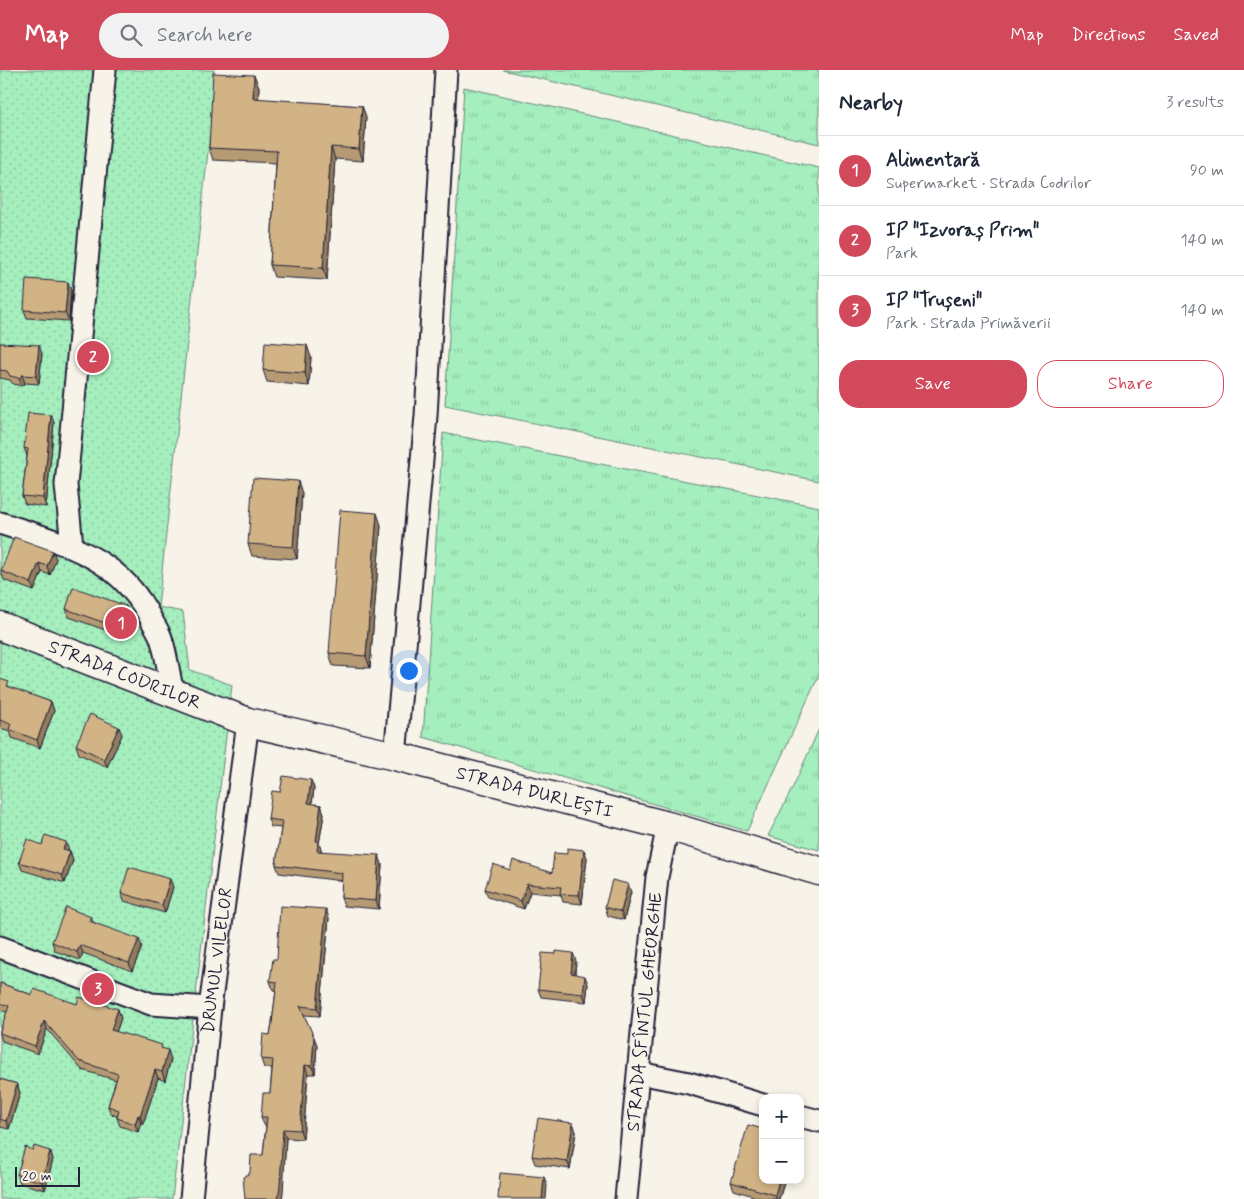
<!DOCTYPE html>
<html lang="en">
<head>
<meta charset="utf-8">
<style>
  body { margin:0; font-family:Mynerve,sans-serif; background:#f2f2f3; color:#1f2937 }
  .controls { position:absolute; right:15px; bottom:15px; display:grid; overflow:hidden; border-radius:10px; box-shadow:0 2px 8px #0003 }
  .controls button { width:45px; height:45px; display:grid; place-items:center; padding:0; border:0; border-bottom:1px solid #e0e1e3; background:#fff; color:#1f2937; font:25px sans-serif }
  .scale { position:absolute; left:15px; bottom:12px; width:65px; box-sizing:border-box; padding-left:5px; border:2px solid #22223b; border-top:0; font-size:14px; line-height:18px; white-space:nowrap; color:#22223b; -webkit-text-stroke:4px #f7f3e8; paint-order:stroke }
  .you { position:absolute; left:408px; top:600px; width:18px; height:18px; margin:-12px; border:4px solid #fff; border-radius:50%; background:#1a73e8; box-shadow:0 0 0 8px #1a73e833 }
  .badge { display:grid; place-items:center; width:32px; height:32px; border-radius:50%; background:#d1495b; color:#fff; font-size:16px; font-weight:700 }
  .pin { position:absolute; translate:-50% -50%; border:2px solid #fff; box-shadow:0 1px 5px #0006 }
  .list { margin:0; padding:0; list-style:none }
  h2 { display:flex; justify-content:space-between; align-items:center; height:65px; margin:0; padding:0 20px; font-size:21px }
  h2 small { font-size:16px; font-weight:400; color:#747a83 }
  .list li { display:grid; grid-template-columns:32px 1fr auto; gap:15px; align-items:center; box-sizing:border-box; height:70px; padding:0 20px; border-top:1px solid #e0e1e3 }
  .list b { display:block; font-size:19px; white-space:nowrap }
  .list p { margin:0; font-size:16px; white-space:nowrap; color:#747a83 }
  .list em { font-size:16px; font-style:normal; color:#747a83 }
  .actions { display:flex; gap:10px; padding:15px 20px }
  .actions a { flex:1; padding:11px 0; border:1px solid #d1495b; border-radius:20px; text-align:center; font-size:18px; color:#d1495b }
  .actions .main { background:#d1495b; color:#fff }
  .icon { flex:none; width:28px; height:28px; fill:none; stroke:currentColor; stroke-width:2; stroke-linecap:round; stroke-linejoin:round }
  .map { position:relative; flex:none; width:819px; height:1129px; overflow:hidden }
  header { display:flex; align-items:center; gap:30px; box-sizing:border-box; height:70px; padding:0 25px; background:#d1495b; color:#fff }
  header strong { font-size:24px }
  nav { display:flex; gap:28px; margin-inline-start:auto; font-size:18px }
  .search { width:350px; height:45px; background:#f2f2f3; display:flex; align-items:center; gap:12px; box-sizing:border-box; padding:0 18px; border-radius:28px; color:#747a83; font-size:19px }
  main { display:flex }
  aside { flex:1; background:#fff }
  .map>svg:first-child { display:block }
  .grass { fill:url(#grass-tufts); stroke:#64887c }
  .garden { fill:url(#garden-dots); stroke:#64887c }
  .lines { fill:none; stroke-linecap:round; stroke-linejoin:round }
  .street-casing { stroke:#22223b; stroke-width:25 }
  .secondary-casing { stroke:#22223b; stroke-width:31 }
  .street { stroke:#f7f3e8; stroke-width:21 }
  .secondary { stroke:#f7f3e8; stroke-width:28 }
  .wall { fill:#b59a73; stroke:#22223b }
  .shaded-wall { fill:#937d5e; stroke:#22223b }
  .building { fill:#d2b386; stroke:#22223b }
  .labels { text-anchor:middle; stroke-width:4; stroke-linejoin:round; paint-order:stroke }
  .street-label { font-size:18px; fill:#22223b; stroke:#f7f3e8 }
</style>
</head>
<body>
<header>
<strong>Map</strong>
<div class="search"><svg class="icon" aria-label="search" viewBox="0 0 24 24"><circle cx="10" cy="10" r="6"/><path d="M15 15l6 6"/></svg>Search here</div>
<nav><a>Map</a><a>Directions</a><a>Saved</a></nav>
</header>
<main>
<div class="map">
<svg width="819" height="1129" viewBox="0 0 819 1129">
  <defs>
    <pattern id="grass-tufts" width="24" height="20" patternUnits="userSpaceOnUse" patternTransform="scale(1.25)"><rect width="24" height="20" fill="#a5eebd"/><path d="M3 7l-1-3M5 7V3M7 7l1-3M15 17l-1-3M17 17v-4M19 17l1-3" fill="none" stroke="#8ecca3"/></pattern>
    <pattern id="garden-dots" width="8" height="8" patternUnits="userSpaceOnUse" patternTransform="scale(1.25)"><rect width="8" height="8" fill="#a5eebd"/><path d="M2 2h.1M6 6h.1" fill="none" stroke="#8ecca3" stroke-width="1.8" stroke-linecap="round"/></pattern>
  </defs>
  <rect width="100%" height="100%" fill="#f7f3e8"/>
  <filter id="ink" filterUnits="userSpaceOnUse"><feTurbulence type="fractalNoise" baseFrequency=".02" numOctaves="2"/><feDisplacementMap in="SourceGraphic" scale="10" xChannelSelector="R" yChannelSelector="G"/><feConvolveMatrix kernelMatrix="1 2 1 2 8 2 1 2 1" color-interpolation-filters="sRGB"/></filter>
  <g filter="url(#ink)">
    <!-- grass -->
    <path class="grass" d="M 503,0 L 819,0 L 819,74 Z
      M 464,17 L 819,98 L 819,411 L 445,335 Z
      M 443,363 L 819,437 L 819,605 L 747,761 L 423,667 Z
      M 819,659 L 819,780 L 768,766 L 793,717 Z"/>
    <!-- garden -->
    <path class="garden" d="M 0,0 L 214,0 L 212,45 L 158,537 L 183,542 L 190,600 L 232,615 L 172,1129 L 0,1129 Z"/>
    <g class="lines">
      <!-- street casing -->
      <g class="street-casing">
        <g id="street">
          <path d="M 0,453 C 64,474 120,485 152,551 C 155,556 159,562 161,568 C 167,586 169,606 173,624"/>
          <path d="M 72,476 L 66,415 L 105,0"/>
          <path d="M 395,686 L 426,346 L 446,0"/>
          <path d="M 0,877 L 151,934 L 210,938"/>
          <path d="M 639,1003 L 689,1013 L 763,1035"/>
          <path d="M 800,1046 L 819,1051"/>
          <path id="s1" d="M 191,1129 L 210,938 L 248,652"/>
          <path id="s2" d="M 626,1129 L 657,807 L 668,756"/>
        </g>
      </g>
      <!-- secondary casing -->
      <g class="secondary-casing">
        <g id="secondary">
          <path id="s3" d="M 0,556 L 248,652 L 395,686 L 668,756 L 819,801"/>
        </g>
      </g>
      <!-- street -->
      <use href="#street" class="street"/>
      <!-- secondary -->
      <use href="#secondary" class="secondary"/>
    </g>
    <!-- wall -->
    <path class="wall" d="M 254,5 L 259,17 L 258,29 L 362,36 L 366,47 L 363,91 L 335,89 L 327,210 L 274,207 L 270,195 L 276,93 L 213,90 L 209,78 Z
      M 71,220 L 69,251 L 27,248 L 24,240 Z
      M 0,273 L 42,284 L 39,314 L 25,313 L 22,316 L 13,314 L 10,310 L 0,308 Z
      M 311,287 L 309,316 L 267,312 L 263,300 Z
      M 51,345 L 54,353 L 46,437 L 25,434 L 22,426 L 27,386 L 24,378 Z
      M 302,423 L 297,489 L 252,486 L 248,474 Z
      M 381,455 L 370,598 L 333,596 L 329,583 Z
      M 56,489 L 50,505 L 42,502 L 34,521 L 4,510 L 1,501 Z
      M 66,539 L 130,544 L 122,566 L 69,547 Z
      M 0,609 L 11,618 L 51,632 L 54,641 L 40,678 L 12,668 L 10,661 L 0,658 Z
      M 122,665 L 107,697 L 79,684 L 76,675 Z
      M 314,718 L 312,734 L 321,735 L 324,744 L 319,774 L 321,779 L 321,781 L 382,794 L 379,839 L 344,836 L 341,828 L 342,811 L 279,803 L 276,795 L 281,758 L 271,757 L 268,749 L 280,722 Z
      M 42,775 L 69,780 L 70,781 L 73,790 L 65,813 L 22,800 L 19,792 Z
      M 584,780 L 587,788 L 582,834 L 563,832 L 561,825 L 530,822 L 524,839 L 488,827 L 485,819 L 510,800 L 552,803 L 567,784 Z
      M 173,817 L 165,843 L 124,831 L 121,823 Z
      M 631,822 L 624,850 L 608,846 L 605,837 Z
      M 91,847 L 93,852 L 142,877 L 132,901 L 83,883 L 80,890 L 55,881 L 52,872 Z
      M 329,848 L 320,946 L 304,945 L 317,975 L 315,1004 L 308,1004 L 303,1069 L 286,1068 L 282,1129 L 245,1129 L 250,1103 L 263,1085 L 266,1055 L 264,1055 L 261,1047 L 270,1023 L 272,998 L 264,998 L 261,989 L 270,965 L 272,953 L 276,920 L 273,920 L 270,911 L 277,889 Z
      M 576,891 L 575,904 L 588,914 L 586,932 L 541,927 L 538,919 Z
      M 0,913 L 32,925 L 77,934 L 121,948 L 116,962 L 163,979 L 171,989 L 165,1011 L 158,1008 L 143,1054 L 141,1053 L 138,1062 L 120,1056 L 117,1048 L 117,1046 L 111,1044 L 108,1036 L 116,1010 L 82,1000 L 47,959 L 38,984 L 2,971 L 0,965 L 0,961 L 7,942 L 0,940 Z
      M 0,1009 L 17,1014 L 20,1023 L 9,1059 L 0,1057 Z
      M 573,1053 L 576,1062 L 570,1099 L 535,1094 L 532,1086 Z
      M 33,1080 L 50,1081 L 53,1089 L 45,1120 L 20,1113 L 17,1105 Z
      M 763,1110 L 785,1110 L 779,1129 L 763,1129 L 734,1120 L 731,1112 Z"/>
    <!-- shaded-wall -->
    <path class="shaded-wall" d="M 254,5 L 259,17 L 258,40 L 253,28 Z
      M 362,36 L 366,47 L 363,91 L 359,79 Z
      M 331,77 L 335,89 L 327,210 L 323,198 Z
      M 68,212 L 71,220 L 69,251 L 65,243 Z
      M 39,275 L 42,284 L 39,314 L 36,306 Z
      M 307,275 L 311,287 L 309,316 L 305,303 Z
      M 22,305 L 25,313 L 22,316 L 19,308 Z
      M 51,345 L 54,353 L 46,437 L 43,428 Z
      M 298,411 L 302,423 L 297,489 L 293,477 Z
      M 377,443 L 381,455 L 370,598 L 366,586 Z
      M 53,481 L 56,489 L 50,505 L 47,496 Z
      M 39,493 L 42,502 L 34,521 L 31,513 Z
      M 126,536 L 130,544 L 122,566 L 119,558 Z
      M 51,632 L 54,641 L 40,678 L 37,670 Z
      M 119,657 L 122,665 L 107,697 L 104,689 Z
      M 311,710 L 314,718 L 311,742 L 308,733 Z
      M 321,735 L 324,744 L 319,774 L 321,779 L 320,789 L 317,781 L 316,771 Z
      M 66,772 L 69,780 L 66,787 L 63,779 Z
      M 584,780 L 587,788 L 582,834 L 579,825 Z
      M 70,781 L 73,790 L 65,813 L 62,805 Z
      M 379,785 L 382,794 L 379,839 L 376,831 Z
      M 170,809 L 173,817 L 165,843 L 162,835 Z
      M 527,814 L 530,822 L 524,839 L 521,831 Z
      M 628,814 L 631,822 L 624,850 L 621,842 Z
      M 326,839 L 329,848 L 320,946 L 317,938 Z
      M 139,869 L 142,877 L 132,901 L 129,893 Z
      M 80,875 L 83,883 L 80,890 L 77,882 Z
      M 573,883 L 576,891 L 574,911 L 571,903 Z
      M 585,906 L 588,914 L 586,932 L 583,924 Z
      M 118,939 L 121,948 L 114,969 L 111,960 Z
      M 44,951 L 47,959 L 38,984 L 35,976 Z
      M 314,967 L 317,975 L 315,1004 L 312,996 Z
      M 168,980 L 171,989 L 165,1011 L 162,1002 Z
      M 305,995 L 308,1004 L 303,1069 L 300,1060 Z
      M 155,1000 L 158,1008 L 143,1054 L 140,1046 Z
      M 17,1014 L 20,1023 L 9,1059 L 6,1051 Z
      M 138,1045 L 141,1053 L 138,1062 L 135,1054 Z
      M 573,1053 L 576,1062 L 570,1099 L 567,1091 Z
      M 283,1059 L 286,1068 L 283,1123 L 282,1129 L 278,1129 Z
      M 50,1081 L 53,1089 L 45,1120 L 42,1112 Z
      M 544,1107 L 547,1115 L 546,1129 L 542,1129 Z
      M 779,1110 L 785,1110 L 779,1129 L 776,1129 L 775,1125 Z"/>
    <!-- building -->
    <path class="building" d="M 213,3 L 254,5 L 253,28 L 362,36 L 359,79 L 331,77 L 323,198 L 270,195 L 277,81 L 209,78 Z
      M 26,209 L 68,212 L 65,243 L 24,240 Z
      M 265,272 L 307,275 L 305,303 L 263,300 Z
      M 0,273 L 39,275 L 36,306 L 22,305 L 19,308 L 10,306 L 7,301 L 0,300 Z
      M 28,343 L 51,345 L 43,428 L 22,426 L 28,379 L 24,378 Z
      M 253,408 L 298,411 L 293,477 L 248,474 Z
      M 340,440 L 377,443 L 366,586 L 329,583 Z
      M 14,467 L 53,481 L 47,496 L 39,493 L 31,513 L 1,501 Z
      M 73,517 L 126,536 L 119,558 L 66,539 Z
      M 0,609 L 9,612 L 7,616 L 51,632 L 37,670 L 9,659 L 11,654 L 0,650 Z
      M 90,644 L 119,657 L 104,689 L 76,675 Z
      M 283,706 L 311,710 L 308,733 L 321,735 L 316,771 L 318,771 L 317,781 L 379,785 L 376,831 L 341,828 L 342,803 L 276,795 L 282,751 L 268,749 L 272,721 L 280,722 Z
      M 45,765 L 66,772 L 63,779 L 70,781 L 62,805 L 19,792 L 27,769 L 42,775 Z
      M 567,778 L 584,780 L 579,825 L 560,824 L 561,817 L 527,814 L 521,831 L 485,819 L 493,794 L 510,800 L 513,790 L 552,803 L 554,783 L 567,784 Z
      M 129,797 L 170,809 L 162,835 L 121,823 Z
      M 612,810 L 628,814 L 621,842 L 605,837 Z
      M 280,836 L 326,839 L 317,938 L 300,936 L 314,967 L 312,996 L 305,995 L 300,1060 L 283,1059 L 280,1115 L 278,1129 L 245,1129 L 243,1107 L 250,1103 L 251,1085 L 263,1085 L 267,1047 L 261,1047 L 263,1023 L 270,1023 L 273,990 L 261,989 L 263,964 L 270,965 L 272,953 L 277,912 L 270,911 L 273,889 L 277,889 Z
      M 66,837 L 91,847 L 89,851 L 139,869 L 129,893 L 80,875 L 77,882 L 52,872 Z
      M 556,881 L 573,883 L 571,903 L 585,906 L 583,924 L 538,919 L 542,883 L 556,884 Z
      M 0,913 L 32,925 L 34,919 L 77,934 L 79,927 L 118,939 L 111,960 L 162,975 L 161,978 L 168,980 L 162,1002 L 155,1000 L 140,1046 L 138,1045 L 135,1054 L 117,1048 L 119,1040 L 108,1036 L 118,1004 L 79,991 L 44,951 L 35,976 L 0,963 L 0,961 L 9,936 L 0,933 Z
      M 0,1009 L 17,1014 L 6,1051 L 0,1049 Z
      M 538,1048 L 573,1053 L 567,1091 L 532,1086 Z
      M 748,1055 L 763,1059 L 763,1110 L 779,1110 L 775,1125 L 731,1112 Z
      M 34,1076 L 50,1081 L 42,1112 L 17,1105 L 25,1077 L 33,1080 Z
      M 500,1103 L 544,1107 L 542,1129 L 498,1129 Z"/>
  </g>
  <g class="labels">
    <!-- street labels -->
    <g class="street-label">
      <text dy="6" stroke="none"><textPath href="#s3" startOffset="134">STRADA CODRILOR</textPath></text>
      <text dy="6" stroke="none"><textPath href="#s3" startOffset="561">STRADA DURLEȘTI</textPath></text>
      <text dy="6" stroke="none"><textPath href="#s1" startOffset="240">DRUMUL VILELOR</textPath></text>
      <text dy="6" stroke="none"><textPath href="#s2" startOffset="188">STRADA SFÎNTUL GHEORGHE</textPath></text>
    </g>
  </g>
</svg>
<div class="controls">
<button>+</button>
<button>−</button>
</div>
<div class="scale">20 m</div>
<div class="you"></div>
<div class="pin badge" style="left:121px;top:553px">1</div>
<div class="pin badge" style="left:93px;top:287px">2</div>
<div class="pin badge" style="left:98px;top:919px">3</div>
</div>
<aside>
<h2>Nearby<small>3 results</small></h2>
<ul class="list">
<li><span class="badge">1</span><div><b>Alimentară</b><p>Supermarket · Strada Codrilor</p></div><em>90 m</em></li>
<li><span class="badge">2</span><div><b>IP &quot;Izvoraș Prim&quot;</b><p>Park</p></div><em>140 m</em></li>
<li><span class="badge">3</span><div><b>IP &quot;Trușeni&quot;</b><p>Park · Strada Primăverii</p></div><em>140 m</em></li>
</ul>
<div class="actions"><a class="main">Save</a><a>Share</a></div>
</aside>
</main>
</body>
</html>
